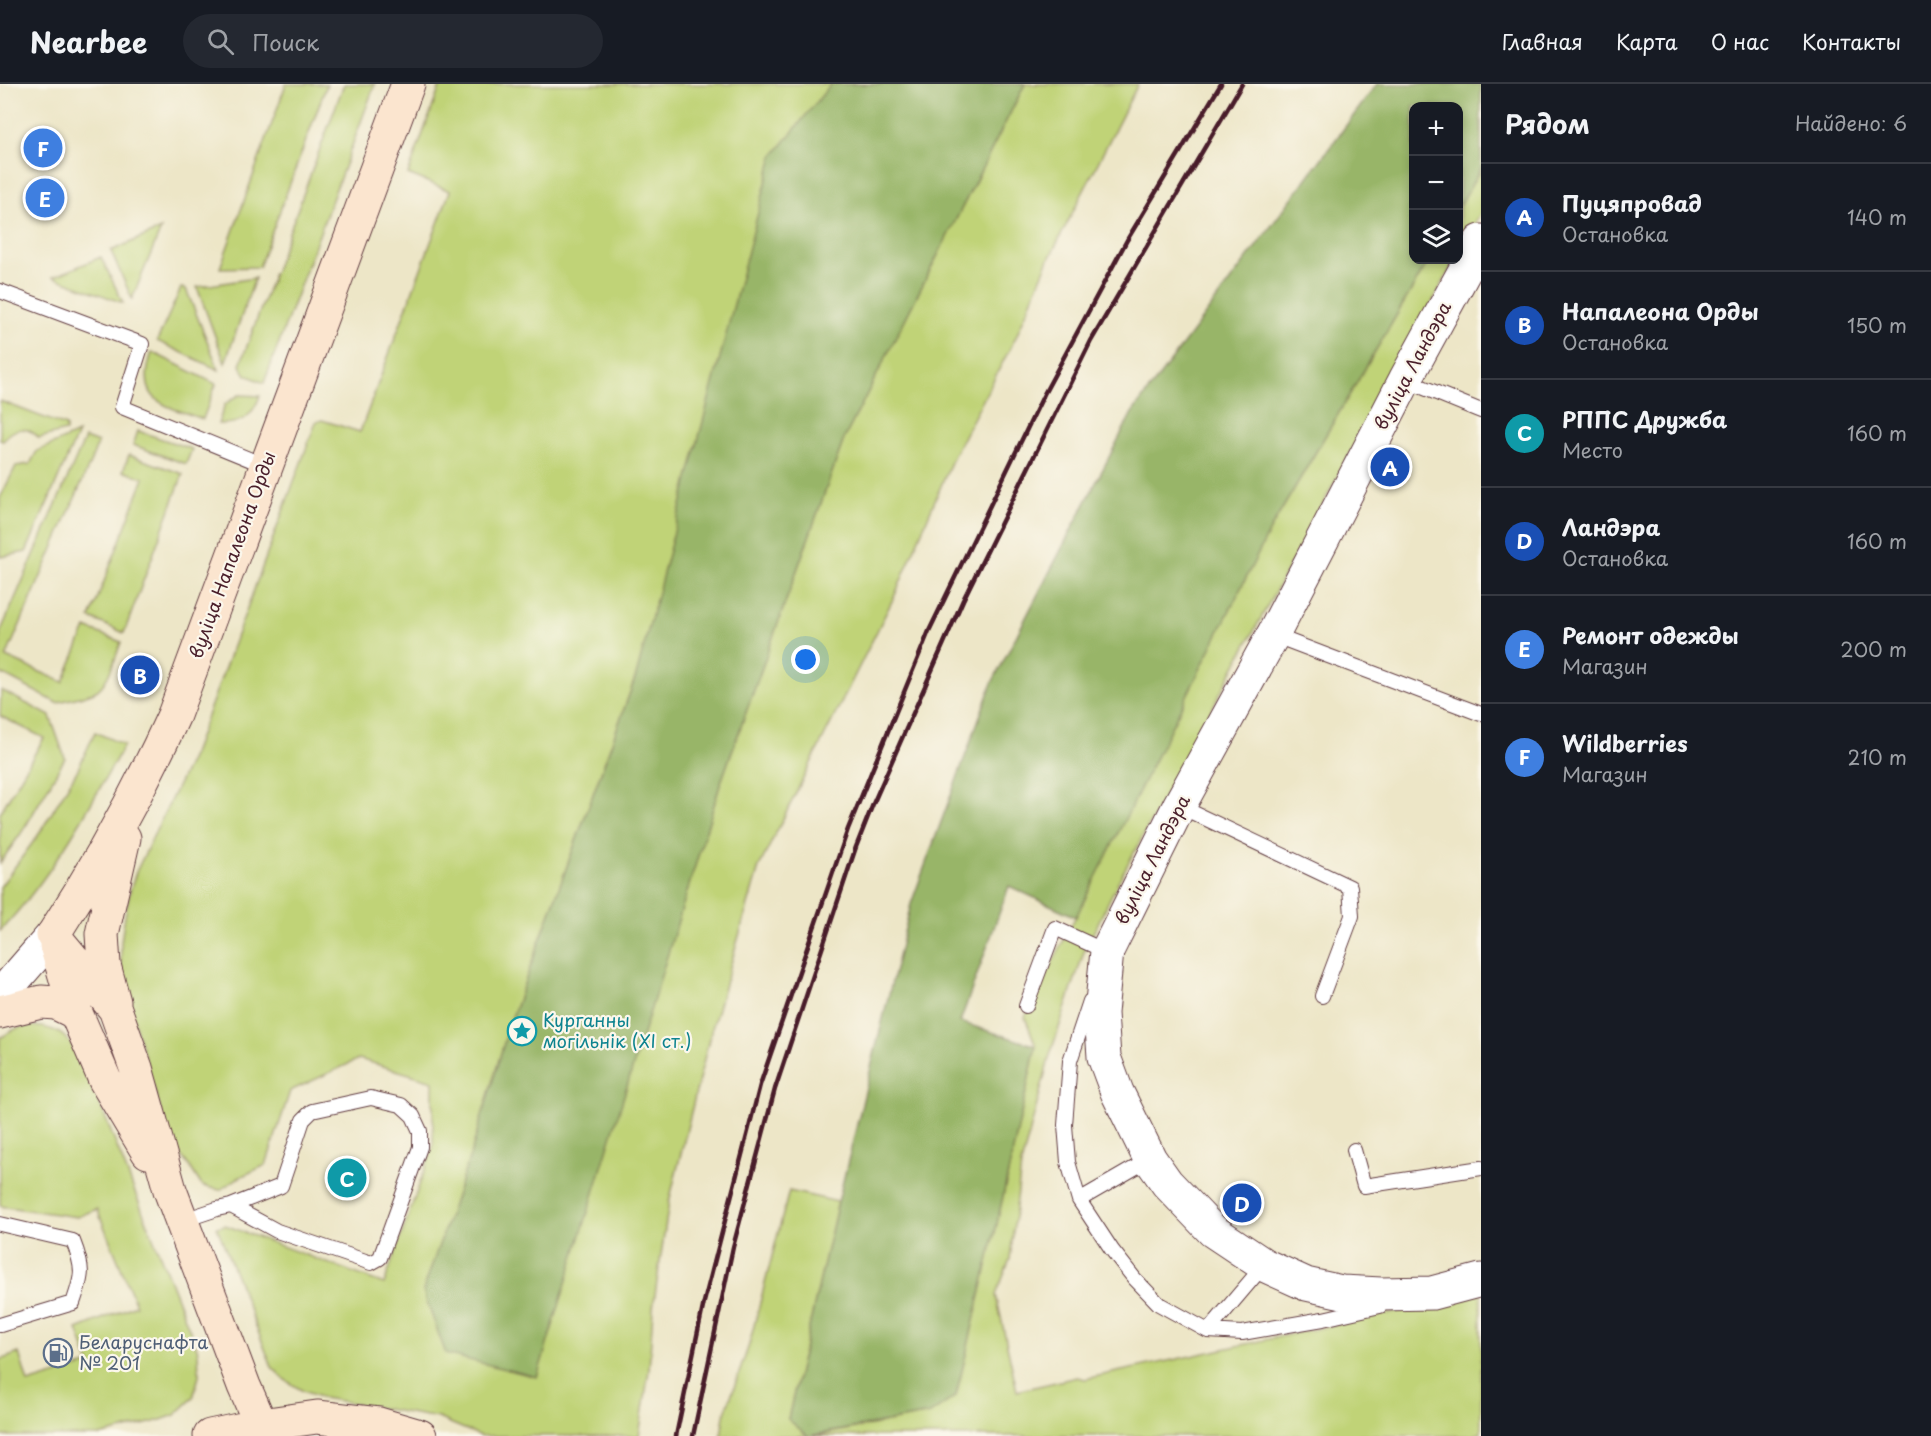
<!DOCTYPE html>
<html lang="ru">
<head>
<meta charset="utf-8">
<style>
  body { margin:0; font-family:"Playpen Sans",sans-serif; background:#242831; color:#f1f3f6 }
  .controls { position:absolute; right:18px; top:18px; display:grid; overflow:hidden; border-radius:12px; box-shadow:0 3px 9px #0003 }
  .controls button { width:54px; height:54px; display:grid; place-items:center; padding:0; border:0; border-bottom:2px solid #363941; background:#171b24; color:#f1f3f6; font:30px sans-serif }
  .you { position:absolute; left:806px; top:576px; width:21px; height:21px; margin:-15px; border:4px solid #fff; border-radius:50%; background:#1a73e8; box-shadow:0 0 0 9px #1a73e833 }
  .badge { display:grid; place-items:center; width:39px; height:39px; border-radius:50%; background:#d690ce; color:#fff; font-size:20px; font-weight:700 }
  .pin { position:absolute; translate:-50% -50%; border:3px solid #fff; box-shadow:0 2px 6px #0006 }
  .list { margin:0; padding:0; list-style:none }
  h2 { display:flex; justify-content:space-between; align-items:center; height:78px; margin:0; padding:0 24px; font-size:26px }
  h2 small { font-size:20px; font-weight:400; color:#9ea1a6 }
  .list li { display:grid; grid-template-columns:39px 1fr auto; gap:18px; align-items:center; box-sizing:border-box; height:108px; padding:0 24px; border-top:2px solid #363941 }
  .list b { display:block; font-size:22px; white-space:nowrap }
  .list p { margin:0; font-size:20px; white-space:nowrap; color:#9ea1a6 }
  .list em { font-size:20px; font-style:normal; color:#9ea1a6 }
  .icon { flex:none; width:33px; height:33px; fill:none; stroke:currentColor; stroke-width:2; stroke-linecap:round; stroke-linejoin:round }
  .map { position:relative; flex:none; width:1481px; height:1352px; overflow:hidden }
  header { display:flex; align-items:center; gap:36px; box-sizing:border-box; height:84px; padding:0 30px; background:#171b24; border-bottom:2px solid #363941 }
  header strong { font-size:28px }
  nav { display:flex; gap:33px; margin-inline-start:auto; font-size:21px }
  .search { width:420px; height:54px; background:#242831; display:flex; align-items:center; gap:15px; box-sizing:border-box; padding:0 21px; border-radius:33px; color:#9ea1a6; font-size:22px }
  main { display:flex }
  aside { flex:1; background:#171b24 }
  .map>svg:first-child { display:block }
  .green { fill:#c0d377; stroke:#857951; stroke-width:1.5 }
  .forest { fill:#98b568; stroke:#716a4a; stroke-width:1.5 }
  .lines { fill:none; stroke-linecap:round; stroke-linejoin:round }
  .service-casing { stroke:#623d42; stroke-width:16 }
  .tertiary-casing { stroke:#623d42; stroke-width:35 }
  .secondary-casing { stroke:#623d42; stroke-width:35 }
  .service { stroke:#fff; stroke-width:14 }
  .tertiary { stroke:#fff; stroke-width:33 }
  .secondary { stroke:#fbe5cf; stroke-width:33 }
  .rail { stroke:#4a1f2b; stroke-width:4.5 }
  .labels { text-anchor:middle; stroke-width:4.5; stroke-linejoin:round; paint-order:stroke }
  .street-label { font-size:18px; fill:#4a1f2b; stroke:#fbf7ec }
  .culture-label { font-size:18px; fill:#0d838f; stroke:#fbf7ec; text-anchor:start }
  .service-label { font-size:18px; fill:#4e5e75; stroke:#fbf7ec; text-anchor:start }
</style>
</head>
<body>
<header>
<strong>Nearbee</strong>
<div class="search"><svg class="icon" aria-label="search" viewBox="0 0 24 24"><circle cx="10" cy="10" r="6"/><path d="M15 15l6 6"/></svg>Поиск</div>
<nav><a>Главная</a><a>Карта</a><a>О нас</a><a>Контакты</a></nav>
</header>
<main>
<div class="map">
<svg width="1481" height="1352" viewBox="0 0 1481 1352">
  <rect width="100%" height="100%" fill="#fbf7ec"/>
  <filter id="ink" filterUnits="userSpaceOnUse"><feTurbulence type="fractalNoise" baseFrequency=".0167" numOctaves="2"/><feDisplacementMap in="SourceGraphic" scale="12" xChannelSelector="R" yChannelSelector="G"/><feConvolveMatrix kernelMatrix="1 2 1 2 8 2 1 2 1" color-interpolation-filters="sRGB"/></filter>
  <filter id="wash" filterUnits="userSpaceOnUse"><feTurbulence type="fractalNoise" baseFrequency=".008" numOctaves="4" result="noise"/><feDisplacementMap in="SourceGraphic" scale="24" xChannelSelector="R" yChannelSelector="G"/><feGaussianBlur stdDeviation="1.35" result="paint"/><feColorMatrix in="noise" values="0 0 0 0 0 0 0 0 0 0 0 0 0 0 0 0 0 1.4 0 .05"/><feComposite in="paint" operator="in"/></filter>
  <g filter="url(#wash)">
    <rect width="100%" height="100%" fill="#ede6c7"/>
    <!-- green -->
    <path class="green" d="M 286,0 L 327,0 L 259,183 L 220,184 Z
      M 344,0 L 375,0 L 264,299 L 246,291 L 240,281 Z
      M 441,0 L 831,0 L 636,592 L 510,939 L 471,1069 L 536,1292 L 721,698 L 844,355 L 1025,0 L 1138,0 L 1049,175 L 1016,253 L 954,371 L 895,511 L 759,783 L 709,955 L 669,1118 L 653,1224 L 649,1286 L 639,1352 L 481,1352 L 438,1334 L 323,1314 L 303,1307 L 285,1296 L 272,1283 L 217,1143 L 225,1141 L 384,1200 L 433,1062 L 433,997 L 359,975 L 290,1007 L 266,1081 L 238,1094 L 220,1106 L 202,1102 L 190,1083 L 170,1058 L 121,894 L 121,859 L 124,837 L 130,807 L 136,788 L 193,670 L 316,338 L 322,336 L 360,348 L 450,107 L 408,90 Z
      M 1481,84 L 1481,128 L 1459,168 L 1459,123 Z
      M 161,145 L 132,215 L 111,167 Z
      M 101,173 L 123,219 L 53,193 Z
      M 1429,176 L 1455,176 L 1118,798 L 1084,868 L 1050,971 L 1021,1081 L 1010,1175 L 996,1211 L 1017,1307 L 1077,1293 L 1085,1295 L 1481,1209 L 1481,1349 L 1470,1352 L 814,1352 L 929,1330 L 956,1312 L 996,1144 L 1036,962 L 1025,933 L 1271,444 Z
      M 255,194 L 225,279 L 197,203 Z
      M 181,204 L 186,205 L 219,286 L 157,257 Z
      M 152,268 L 216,300 L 203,335 C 164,321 135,319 152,268 Z
      M 239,311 L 260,312 C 252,333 241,341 218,340 L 225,320 Z
      M 0,317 L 66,342 L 66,347 L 39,354 C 27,341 13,343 3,357 L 0,356 Z
      M 138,347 L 192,365 L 186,380 L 133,361 Z
      M 78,349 L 26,468 L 0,473 L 0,414 L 16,382 L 30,380 L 37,367 Z
      M 85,354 L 98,359 L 91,377 L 6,573 L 63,598 L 86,544 L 121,558 C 116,571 108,603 94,608 C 83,613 69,615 57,619 L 0,589 L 0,549 Z
      M 129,371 L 183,390 L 124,549 L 90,534 L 144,394 L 123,387 Z
      M 1,606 L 50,632 L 65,674 L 24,745 L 0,779 L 0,729 L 44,654 L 0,632 Z
      M 95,648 L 124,661 C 88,726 52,793 0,847 L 0,803 L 39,750 L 77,687 Z
      M 27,942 C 65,941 73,960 88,990 L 198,1267 L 199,1292 L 193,1314 L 175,1331 L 158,1337 L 99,1352 L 0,1352 L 0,1276 L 19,1269 L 28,1299 L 90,1280 L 77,1245 L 136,1221 L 97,1125 L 77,1133 L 0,1122 L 0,954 L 17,944 Z
      M 789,1107 L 838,1118 L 788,1335 L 808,1352 L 721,1352 L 724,1332 L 749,1261 Z"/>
    <!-- forest -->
    <path class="forest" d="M 831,0 L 1025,0 L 844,355 L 721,698 L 537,1293 L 446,1270 L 423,1207 L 471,1069 L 510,939 L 636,592 L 773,72 Z
      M 1377,0 L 1481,0 L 1481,84 L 1459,123 L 1458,22 L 1414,22 L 1414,176 L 1429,176 L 1271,444 L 1076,833 L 1009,802 L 960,938 L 1036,962 L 996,1144 L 956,1312 L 930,1330 L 808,1352 L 788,1335 L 838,1118 L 911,820 L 992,599 L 1132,329 Z"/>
  </g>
  <g filter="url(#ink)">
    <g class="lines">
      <!-- service casing -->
      <g class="service-casing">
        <path id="service" d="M 0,207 L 142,260 L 122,323 L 266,382
          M 1405,296 L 1481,327
          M 1273,551 L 1481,630
          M 1179,722 L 1350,803 L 1352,832 L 1322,912
          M 1090,917 L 1070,977 L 1065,1041 L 1068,1078 L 1079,1116 L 1112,1166 L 1134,1194 L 1159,1220 L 1208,1247 L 1242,1249 L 1323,1235 L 1380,1222
          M 1026,922 L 1055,844 L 1107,868
          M 1354,1066 L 1364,1102 L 1481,1084
          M 1079,1116 L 1150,1075
          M 181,1137 L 217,1125 L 231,1122 L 281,1102 L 303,1036 L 312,1027 L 371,1014 L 401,1021 L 413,1032 L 420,1047 L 420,1063 L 380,1174 L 371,1179 L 277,1147 L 231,1122
          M 0,1140 L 73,1157 C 84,1185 83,1191 73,1219 L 0,1241
          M 1208,1247 L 1264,1181"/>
      </g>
      <!-- tertiary casing -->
      <g class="tertiary-casing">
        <path id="tertiary" d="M 1481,157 L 1405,296 L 1273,551 L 1179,722 L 1121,839 L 1107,867 L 1101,929 L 1104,973 L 1117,1008 L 1150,1075 L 1167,1099 L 1213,1147 L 1264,1181 L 1306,1200 L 1342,1208 L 1381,1210 L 1432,1209 L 1481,1196
          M 0,912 L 53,851"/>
      </g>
      <!-- secondary casing -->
      <g class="secondary-casing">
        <path id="secondary" d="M 53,851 C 99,780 139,708 174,631 L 408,0
          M 53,851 L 115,925 L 136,984 L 170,1106 L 244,1302 L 261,1341
          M 56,861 L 76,929 L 105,996 L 148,1068
          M 114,918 L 104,881 L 102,850 L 124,754
          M 0,928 L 41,918 L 56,919 L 76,929
          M 210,1352 L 261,1341 L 317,1333 L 379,1340 L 420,1352"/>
      </g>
      <!-- service -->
      <use href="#service" class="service"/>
      <!-- tertiary -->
      <use href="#tertiary" class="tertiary"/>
      <!-- secondary -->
      <use href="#secondary" class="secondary"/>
      <!-- rail -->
      <path class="rail" d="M 676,1352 L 704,1218 L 760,1001 L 848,745 L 929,547 L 1044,310 L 1127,156 L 1221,0
        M 693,1352 L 733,1163 L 775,1005 L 856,763 L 873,720 L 963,516 L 1091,257 L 1242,0"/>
    </g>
  </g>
  <!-- icons -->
  <defs>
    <g id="sight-ring" transform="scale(1.5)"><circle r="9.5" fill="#fbf7ec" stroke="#0f9aa8" stroke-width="1.5"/><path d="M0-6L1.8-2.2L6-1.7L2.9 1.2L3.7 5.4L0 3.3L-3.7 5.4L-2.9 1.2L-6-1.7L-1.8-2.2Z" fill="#0f9aa8"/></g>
    <g id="fuel-ring" transform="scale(1.5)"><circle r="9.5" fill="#fbf7ec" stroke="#5c6f8a" stroke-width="1.5"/><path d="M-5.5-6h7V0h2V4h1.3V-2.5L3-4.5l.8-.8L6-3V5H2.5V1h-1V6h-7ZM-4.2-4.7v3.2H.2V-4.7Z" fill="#5c6f8a"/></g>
  </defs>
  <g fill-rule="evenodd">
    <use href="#sight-ring" x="522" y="947"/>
    <use href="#fuel-ring" x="58" y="1269"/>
  </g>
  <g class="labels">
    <!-- street labels -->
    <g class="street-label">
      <text transform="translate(1413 282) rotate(-62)" y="6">вуліца Ландэра</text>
      <text transform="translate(233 471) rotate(-70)" y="6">вуліца Напалеона Орды</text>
      <text transform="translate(1153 776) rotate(-63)" y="6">вуліца Ландэра</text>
    </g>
    <!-- culture labels -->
    <g class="culture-label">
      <text x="543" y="943">Курганны<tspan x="543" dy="21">могільнік (XI ст.)</tspan></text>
    </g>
    <!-- service labels -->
    <g class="service-label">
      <text x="79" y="1265">Беларуснафта<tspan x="79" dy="21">№ 201</tspan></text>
    </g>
  </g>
</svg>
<div class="controls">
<button>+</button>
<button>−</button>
<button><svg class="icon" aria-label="layers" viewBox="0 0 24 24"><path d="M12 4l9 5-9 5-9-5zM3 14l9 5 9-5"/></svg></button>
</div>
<div class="you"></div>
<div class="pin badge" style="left:1390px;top:383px;background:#1a4fb4">A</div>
<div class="pin badge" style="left:140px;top:591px;background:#1a4fb4">B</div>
<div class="pin badge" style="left:347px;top:1094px;background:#0f9aa8">C</div>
<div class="pin badge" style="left:1242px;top:1119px;background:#1a4fb4">D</div>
<div class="pin badge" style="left:45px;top:114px;background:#3f7fe0">E</div>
<div class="pin badge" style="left:43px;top:64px;background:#3f7fe0">F</div>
</div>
<aside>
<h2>Рядом<small>Найдено: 6</small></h2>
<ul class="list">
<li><span class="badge" style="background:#1a4fb4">A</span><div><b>Пуцяпровад</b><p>Остановка</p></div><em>140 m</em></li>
<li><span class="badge" style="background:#1a4fb4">B</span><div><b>Напалеона Орды</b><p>Остановка</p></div><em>150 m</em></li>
<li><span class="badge" style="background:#0f9aa8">C</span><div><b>РППС Дружба</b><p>Место</p></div><em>160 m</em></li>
<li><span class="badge" style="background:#1a4fb4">D</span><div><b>Ландэра</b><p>Остановка</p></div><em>160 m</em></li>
<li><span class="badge" style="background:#3f7fe0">E</span><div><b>Ремонт одежды</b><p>Магазин</p></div><em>200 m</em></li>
<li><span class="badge" style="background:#3f7fe0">F</span><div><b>Wildberries</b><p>Магазин</p></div><em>210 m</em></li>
</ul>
</aside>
</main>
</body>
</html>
